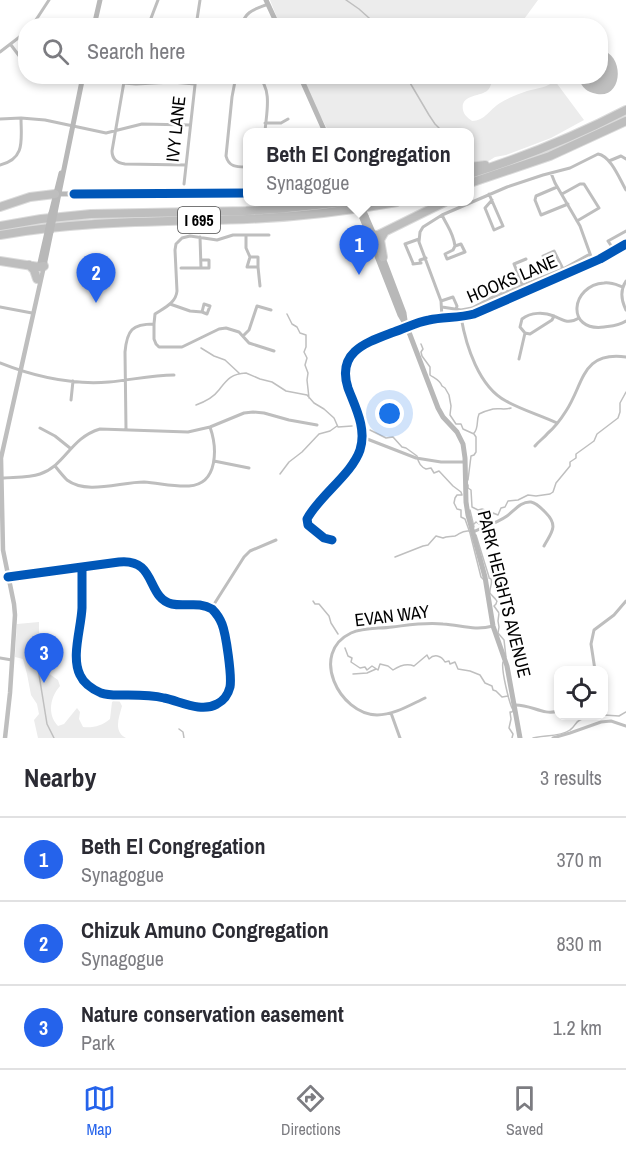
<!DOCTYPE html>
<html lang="en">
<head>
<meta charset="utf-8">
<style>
  body { margin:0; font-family:"Archivo Narrow",sans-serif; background:#f7f7f7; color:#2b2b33 }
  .controls { position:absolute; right:18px; bottom:18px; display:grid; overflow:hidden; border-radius:12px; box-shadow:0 3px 9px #0003 }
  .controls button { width:54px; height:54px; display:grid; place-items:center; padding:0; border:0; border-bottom:2px solid #e1e1e2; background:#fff; color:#2b2b33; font:30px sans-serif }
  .you { position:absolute; left:390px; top:414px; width:21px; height:21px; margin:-15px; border:4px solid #fff; border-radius:50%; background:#1a73e8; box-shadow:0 0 0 9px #1a73e833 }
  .badge { display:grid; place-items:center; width:39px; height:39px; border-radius:50%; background:#2563eb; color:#fff; font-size:20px; font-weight:700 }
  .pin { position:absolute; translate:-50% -50px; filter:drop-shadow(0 2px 3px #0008) }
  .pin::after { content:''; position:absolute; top:32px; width:21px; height:18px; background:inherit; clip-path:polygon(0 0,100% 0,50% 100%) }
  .popup { position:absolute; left:243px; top:128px; width:231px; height:78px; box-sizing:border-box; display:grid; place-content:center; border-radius:12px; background:#fff; filter:drop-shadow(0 2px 4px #0005); font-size:20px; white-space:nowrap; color:#7c7c81 }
  .popup b { font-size:22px; color:#2b2b33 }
  .popup::after { content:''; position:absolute; left:50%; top:100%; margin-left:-12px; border:12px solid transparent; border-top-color:#fff }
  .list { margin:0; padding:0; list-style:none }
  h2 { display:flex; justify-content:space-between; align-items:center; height:78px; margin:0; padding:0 24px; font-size:26px }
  h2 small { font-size:20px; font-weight:400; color:#7c7c81 }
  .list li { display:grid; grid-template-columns:39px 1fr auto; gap:18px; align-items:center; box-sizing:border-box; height:84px; padding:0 24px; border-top:2px solid #e1e1e2 }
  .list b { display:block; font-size:22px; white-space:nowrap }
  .list p { margin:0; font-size:20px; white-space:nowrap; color:#7c7c81 }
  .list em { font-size:20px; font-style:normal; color:#7c7c81 }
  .icon { flex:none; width:33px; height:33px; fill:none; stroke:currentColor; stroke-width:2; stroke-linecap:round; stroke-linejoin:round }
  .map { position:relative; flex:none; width:626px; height:738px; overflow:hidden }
  .search { position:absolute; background:#fff; box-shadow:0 3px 9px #0003; left:18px; right:18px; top:18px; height:66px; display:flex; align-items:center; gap:15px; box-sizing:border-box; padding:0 21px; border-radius:24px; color:#7c7c81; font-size:22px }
  .sheet { height:330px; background:#fff }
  nav { display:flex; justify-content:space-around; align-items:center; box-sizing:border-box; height:84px; border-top:2px solid #e1e1e2; background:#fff; font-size:16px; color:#7c7c81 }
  nav a { display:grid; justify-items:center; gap:3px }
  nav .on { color:#2563eb }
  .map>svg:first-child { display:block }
  .green { fill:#ececec }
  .water { fill:#bfbfbf }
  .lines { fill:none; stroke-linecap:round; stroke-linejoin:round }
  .stream { stroke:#bfbfbf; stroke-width:1.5 }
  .motorway-casing { stroke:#dbdbdb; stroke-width:10 }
  .minor { stroke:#bebebe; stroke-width:3 }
  .tertiary { stroke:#bebebe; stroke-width:4.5 }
  .secondary { stroke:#b8b8b8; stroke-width:5 }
  .motorway { stroke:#bebebe; stroke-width:8 }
  .secondary-bridge { stroke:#b8b8b8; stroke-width:5 }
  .cycleway-casing { stroke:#fff; stroke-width:13 }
  .cycleway { stroke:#0057b8; stroke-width:9 }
  .labels { text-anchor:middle; stroke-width:5; stroke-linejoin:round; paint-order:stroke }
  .shield { fill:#fff; stroke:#4c4c4c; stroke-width:1.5 }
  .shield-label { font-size:16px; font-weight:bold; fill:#000 }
  .street-label { font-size:18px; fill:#000; stroke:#fff }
</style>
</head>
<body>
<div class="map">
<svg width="626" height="738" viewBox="0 0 626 738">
  <rect width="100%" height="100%" fill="#fff"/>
  <!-- green -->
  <path class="green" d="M 270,0 L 538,0 L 519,26 L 280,25 Z
    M 303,77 L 493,77 C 492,81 491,87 488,90 C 481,97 460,94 463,110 C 464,115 468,118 472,121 C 485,121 490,109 500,103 C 508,98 518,94 527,91 C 538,88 546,88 555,81 L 584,120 L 551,138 L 506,155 L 495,157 L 487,162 L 470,164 L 470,132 L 329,132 L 317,110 Z
    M 39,622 L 39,641 L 45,650 L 42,659 L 44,670 L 58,680 L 60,686 C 50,697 47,715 58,726 L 64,724 L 77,708 L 80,712 L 79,719 L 83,727 C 93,728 102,726 110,719 L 112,702 L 116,699 L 119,700 L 122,706 C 119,718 113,731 126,738 L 38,738 L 34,720 L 39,714 L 37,704 L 31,695 L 27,674 L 23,659 L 15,657 L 17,624 Z"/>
  <!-- water -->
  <path class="water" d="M 601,50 C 626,55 623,103 593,93 C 585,91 580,84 578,77 L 600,76 Z"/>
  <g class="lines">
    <!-- stream -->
    <path class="stream" d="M 346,0 L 359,9 L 378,26
      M 375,22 L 383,22 L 387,26
      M 406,76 L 429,115 L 435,124 L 443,132
      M 421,76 L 424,81
      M 287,314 L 292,324 L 297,327 L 300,333 L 306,335 L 306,347 L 304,352 L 307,358 L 305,365 L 308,373 L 307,380 L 309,398
      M 421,344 L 423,349 L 421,352 L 422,356 L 430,367 L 430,375 C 434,378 440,380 442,386 L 445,388 L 449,395 L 451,406 L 450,415 L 456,424 L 461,424 L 463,429 L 474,434 L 476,437 L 476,452 L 474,455 L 471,456 L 468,480
      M 201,348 L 214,356 L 225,360 L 239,373
      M 196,405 C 204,402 213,398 218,391 C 227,380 230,374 246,373 L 260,379 L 272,382 L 286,391 L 307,395 L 314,403 L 324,409 L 334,418 L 338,427 L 352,426
      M 370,430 L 386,438 L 393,437 L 402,447 L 406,448 L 417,456 C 418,462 421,467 426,469 L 431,468 L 434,473 L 439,471 L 453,486 L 461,492 L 462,495 L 457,495 L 455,498 L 454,503 L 457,509 L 461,510 L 461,517 L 465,519 L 470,533 L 481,577 L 483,579
      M 474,433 C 479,428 476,421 479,414 C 483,412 489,410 493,409 C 499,408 505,410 511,408
      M 280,474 L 289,462 L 302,452 L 319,434 L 330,431 L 337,426
      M 468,485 L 468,488 L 471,490 L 472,507 L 478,510 L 482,509 L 485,510 L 483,512 L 486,514 L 484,515
      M 470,510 L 474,527
      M 474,524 L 476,522 L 479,524 L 482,523 L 482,518 L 484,517 L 490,520 L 493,513 L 498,515 L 501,508 L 505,507 L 508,501 L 518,500 L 528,495 L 536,496 L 550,494 L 553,492 L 556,483 L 570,466 L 570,462 L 576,458 L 576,454 L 594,441 L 597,434 L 618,418 L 620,412 L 620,403 L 626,392
      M 476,535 L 489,577
      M 395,557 L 423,546 L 428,545 L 436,536 L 443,538 C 447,536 451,537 455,536 C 460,534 462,530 469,531
      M 489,578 L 491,579 C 493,584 489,588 490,593 C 491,595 495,598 497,601 L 496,604 L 494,606 L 499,613 L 498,621 L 499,627 L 498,633 L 504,640 L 506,657
      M 313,601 L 315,604 L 319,604 L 329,616 L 331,623 L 338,634
      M 345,648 L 348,656 L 352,658 L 351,662 L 360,668 L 365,667 L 367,670 L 372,666 L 378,670 L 380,664 L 388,666 L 393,670 C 399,666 407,663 414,666 L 427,655 L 429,659 C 434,654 441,655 445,662 L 449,661 L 450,664 L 455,662 L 458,669 L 470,671 L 480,675 L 485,683 L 492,686 L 493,690 L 496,691 L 502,697 L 508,696
      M 35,650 L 47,724 L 54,738
      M 503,662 C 501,669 509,703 513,710 L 512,712 L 510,712 L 511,719 L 509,728 L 513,734 L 512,738
      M 353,674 L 367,673 L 376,669
      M 604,715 L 619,716 L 626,712
      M 179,729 L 183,732 L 184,738
      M 533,738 C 544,735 560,737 570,730 C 575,727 575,722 580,720 C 587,716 595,719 602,716"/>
    <!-- motorway casing -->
    <g class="motorway-casing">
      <path id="motorway" d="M 470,167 L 485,165
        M 470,174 C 524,157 576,136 626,110
        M 470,183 L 550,156 L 626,121
        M 0,207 L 30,197 L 55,194
        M 0,226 L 41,219 L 91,214 L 246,211 L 277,209 L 345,202
        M 367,231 L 373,235 L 378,235 L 445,202
        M 0,235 C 82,220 164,222 247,219 C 297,217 347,211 397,202
        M 383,257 L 380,240 L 384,233
        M 0,261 L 39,267 L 44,266
        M 29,265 L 34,270 L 37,279"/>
    </g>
    <!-- minor -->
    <path class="minor" d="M 32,26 L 49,0
      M 148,26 L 158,0
      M 196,26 L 200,0
      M 242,26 C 244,11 256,9 268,4
      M 11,45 L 26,65
      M 0,52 L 26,32
      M 125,76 L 112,151 C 112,159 117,163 125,164 L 186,165
      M 236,76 L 232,97 L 226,156 C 229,168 238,167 248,167
      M 258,76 C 273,90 266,114 265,132
      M 123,83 L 136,84 L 172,82 L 195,84
      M 0,119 L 21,118 L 45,120 L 106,133 L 142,124 L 190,125
      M 265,123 L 281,123 L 288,119
      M 609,161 L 621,156 L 626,159
      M 0,165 C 26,159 21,139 21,118
      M 551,173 L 555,183 L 580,226 L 593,262
      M 184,184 L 196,76
      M 557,187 L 536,196 L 535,200 L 541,215 L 568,204
      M 489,194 L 503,226 L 494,230 L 485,208 L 492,200
      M 562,194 L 580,184 L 584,184 L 599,208 L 577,221
      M 442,215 C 448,228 453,232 455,246 L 461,244 L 465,252 L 447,259 L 445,254 L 453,250 L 455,246
      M 246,235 L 246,248 L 250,257 L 258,257 L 258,267 L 247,267 L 250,257
      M 614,250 L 608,241 L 626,231
      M 543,256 L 554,251 L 563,269
      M 413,263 L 405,244 L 419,239
      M 413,264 L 421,263 L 420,260 L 426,258
      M 258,267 L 260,286
      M 181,268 L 201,268 L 200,237
      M 201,268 L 209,268 L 209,260 L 201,260
      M 626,281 C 620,290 621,300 626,310
      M 522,284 L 514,264 L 526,259
      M 623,287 C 617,285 611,282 604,283 C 571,285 565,332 604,327 C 612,326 619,326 626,321
      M 441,301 L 453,297 L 457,306 L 456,310
      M 170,304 L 190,311 L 202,312 L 207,314 L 210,306 L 204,304 L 202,312
      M 0,307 L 32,313
      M 442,307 L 461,310 L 472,308 L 491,298 L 563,269 L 590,254
      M 554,316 C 544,312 531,312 522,319 L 520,327 L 525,333 L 530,334 L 552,320 L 554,316 C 564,321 569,324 579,318
      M 461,317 C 466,346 479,387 506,401 C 522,410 540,415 557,423
      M 442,318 L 441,301 L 419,242 L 420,232 L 423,227 L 442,215 L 507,187 L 543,175 L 570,168 L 598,154 C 611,156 620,180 626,190
      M 154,324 L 154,339 L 156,344 L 159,347 L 182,347 L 219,329 L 226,328 L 239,332 L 249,343 L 274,351
      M 243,336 L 249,330 L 257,306 L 271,310
      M 519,359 L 525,333
      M 0,363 C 35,377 72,385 109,382 C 131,380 152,375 174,375
      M 71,400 L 73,381
      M 40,428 L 55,436 L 70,448
      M 126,429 L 125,352 C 127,330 132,324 154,324 L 155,314 C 164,308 176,303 177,291 L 175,250 L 176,244 L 182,238 L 190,236 L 217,240 L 233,235 L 269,235
      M 362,437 L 416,458 L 441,462 L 464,462
      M 535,446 C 539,441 544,438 548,433 C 555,427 561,419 566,411 C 584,384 581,351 626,357
      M 214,461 L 249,468
      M 55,466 C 59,471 63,476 67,480 C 87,495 120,482 144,482 C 159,483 174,487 189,486 C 219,484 217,447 210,427
      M 2,478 C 15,477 29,478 40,474 C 66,465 70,438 100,429 L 188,432 L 210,427 L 244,413 L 253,412 L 264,413 L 289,420 L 317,425
      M 473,532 C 484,527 497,523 507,516 C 514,511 521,501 531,502 C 537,503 542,509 546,513 C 559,526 551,533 544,546
      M 332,540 L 324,538 L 308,525 L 307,519 C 322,490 367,465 362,430 C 360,413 350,397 347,381 C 343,343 379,338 407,327
      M 8,577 L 119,562 C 157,558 146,598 172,604 C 185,607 199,601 212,609 C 216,613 220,619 222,624 C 226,634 232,676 230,687 C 228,695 223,701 217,704 C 201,713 180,701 164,698 C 152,695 140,695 128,695 C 119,695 109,696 101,693 C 92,689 84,684 80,675 C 71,657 81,629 82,608 C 82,595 82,581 82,567
      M 211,609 L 244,557 L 250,551 L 276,540
      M 0,658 L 12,660
      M 595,670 L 591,644 L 594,630 L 614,615 L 626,601
      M 425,698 C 410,705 394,715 377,715 C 339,714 309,653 351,633 C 364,627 379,629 392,627 C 409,625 425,622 443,624 C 461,625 474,631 493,626
      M 514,705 C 531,704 543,716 558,711
      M 391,713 L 400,738
      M 553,738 L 570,733 L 601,722 L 611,721 L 626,726"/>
    <!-- tertiary -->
    <path class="tertiary" d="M 407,327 L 431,320 L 461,317 L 474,314 L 600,259 L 626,244
      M 5,738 L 10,693 L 15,615 L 14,604 L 3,550 L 1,458 L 44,266"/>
    <!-- secondary -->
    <path class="secondary" d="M 266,0 L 278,26
      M 94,26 L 100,0
      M 300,76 L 325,132
      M 55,194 L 248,193
      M 51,213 L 61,173
      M 55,213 L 83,76
      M 366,216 L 379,246
      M 362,218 L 400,315 L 407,327 L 438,408 L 443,417 L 457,432 L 463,444 L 465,458 L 466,502 L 468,515 L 485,577 L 493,626 L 507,666 L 520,738
      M 382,255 L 404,313 L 405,320
      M 44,266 L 51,232
      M 39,267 L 47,232"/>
    <!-- motorway -->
    <use href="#motorway" class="motorway"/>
    <!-- secondary-bridge -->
    <path class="secondary-bridge" d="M 355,202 L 362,218
      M 362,206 L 366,216
      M 47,232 L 51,213
      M 51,232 L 55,213"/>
    <!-- cycleway casing -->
    <g class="cycleway-casing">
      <path id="cycleway" d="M 74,194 L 248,193
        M 332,540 L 324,538 L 308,525 L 307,519 C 319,496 352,474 360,450 C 367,428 355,407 348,388 C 336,351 368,342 394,332 C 406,328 417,322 429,320 C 444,317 459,318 474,314 L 600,259 L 626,244
        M 8,577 L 119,562 C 157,558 146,598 172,604 C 185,607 199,601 212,609 C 216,613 220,619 222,624 C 226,634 232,676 230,687 C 228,695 223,701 217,704 C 201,713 180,701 164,698 C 152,695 140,695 128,695 C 119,695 109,696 101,693 C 92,689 84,684 80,675 C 71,657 81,629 82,608 C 82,595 82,581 82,567"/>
    </g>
    <!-- cycleway -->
    <use href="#cycleway" class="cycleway"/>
  </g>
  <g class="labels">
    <!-- shield labels -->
    <rect class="shield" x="178" y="207" width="42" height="26" rx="4.5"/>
    <g class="shield-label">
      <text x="199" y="226">I 695</text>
    </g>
    <!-- street labels -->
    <g class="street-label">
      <text transform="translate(176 129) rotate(-84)" y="6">IVY LANE</text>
      <text transform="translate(512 279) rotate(-23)" y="6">HOOKS LANE</text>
      <text transform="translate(504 594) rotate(76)" y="6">PARK HEIGHTS AVENUE</text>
      <text transform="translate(392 616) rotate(-7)" y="6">EVAN WAY</text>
    </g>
  </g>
</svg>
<div class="controls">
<button><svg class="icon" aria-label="locate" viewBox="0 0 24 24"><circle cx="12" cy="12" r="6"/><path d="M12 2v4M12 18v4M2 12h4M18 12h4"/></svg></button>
</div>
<div class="you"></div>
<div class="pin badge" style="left:359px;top:275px">1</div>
<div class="popup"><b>Beth El Congregation</b>Synagogue</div>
<div class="pin badge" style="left:96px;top:303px">2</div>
<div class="pin badge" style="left:44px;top:683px">3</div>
<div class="search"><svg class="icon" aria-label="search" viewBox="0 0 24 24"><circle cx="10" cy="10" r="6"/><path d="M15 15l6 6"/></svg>Search here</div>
</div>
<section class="sheet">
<h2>Nearby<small>3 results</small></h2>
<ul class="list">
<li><span class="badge">1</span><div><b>Beth El Congregation</b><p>Synagogue</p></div><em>370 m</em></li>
<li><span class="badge">2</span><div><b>Chizuk Amuno Congregation</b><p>Synagogue</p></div><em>830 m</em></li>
<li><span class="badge">3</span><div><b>Nature conservation easement</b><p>Park</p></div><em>1.2 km</em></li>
</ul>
</section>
<nav>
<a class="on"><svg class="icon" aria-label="map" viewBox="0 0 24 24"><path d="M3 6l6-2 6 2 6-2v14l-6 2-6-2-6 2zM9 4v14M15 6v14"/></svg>Map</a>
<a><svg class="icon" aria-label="directions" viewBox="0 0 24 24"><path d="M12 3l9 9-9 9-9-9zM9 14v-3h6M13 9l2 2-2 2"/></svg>Directions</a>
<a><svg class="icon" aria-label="saved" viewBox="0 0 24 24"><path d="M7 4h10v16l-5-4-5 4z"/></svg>Saved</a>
</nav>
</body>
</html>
